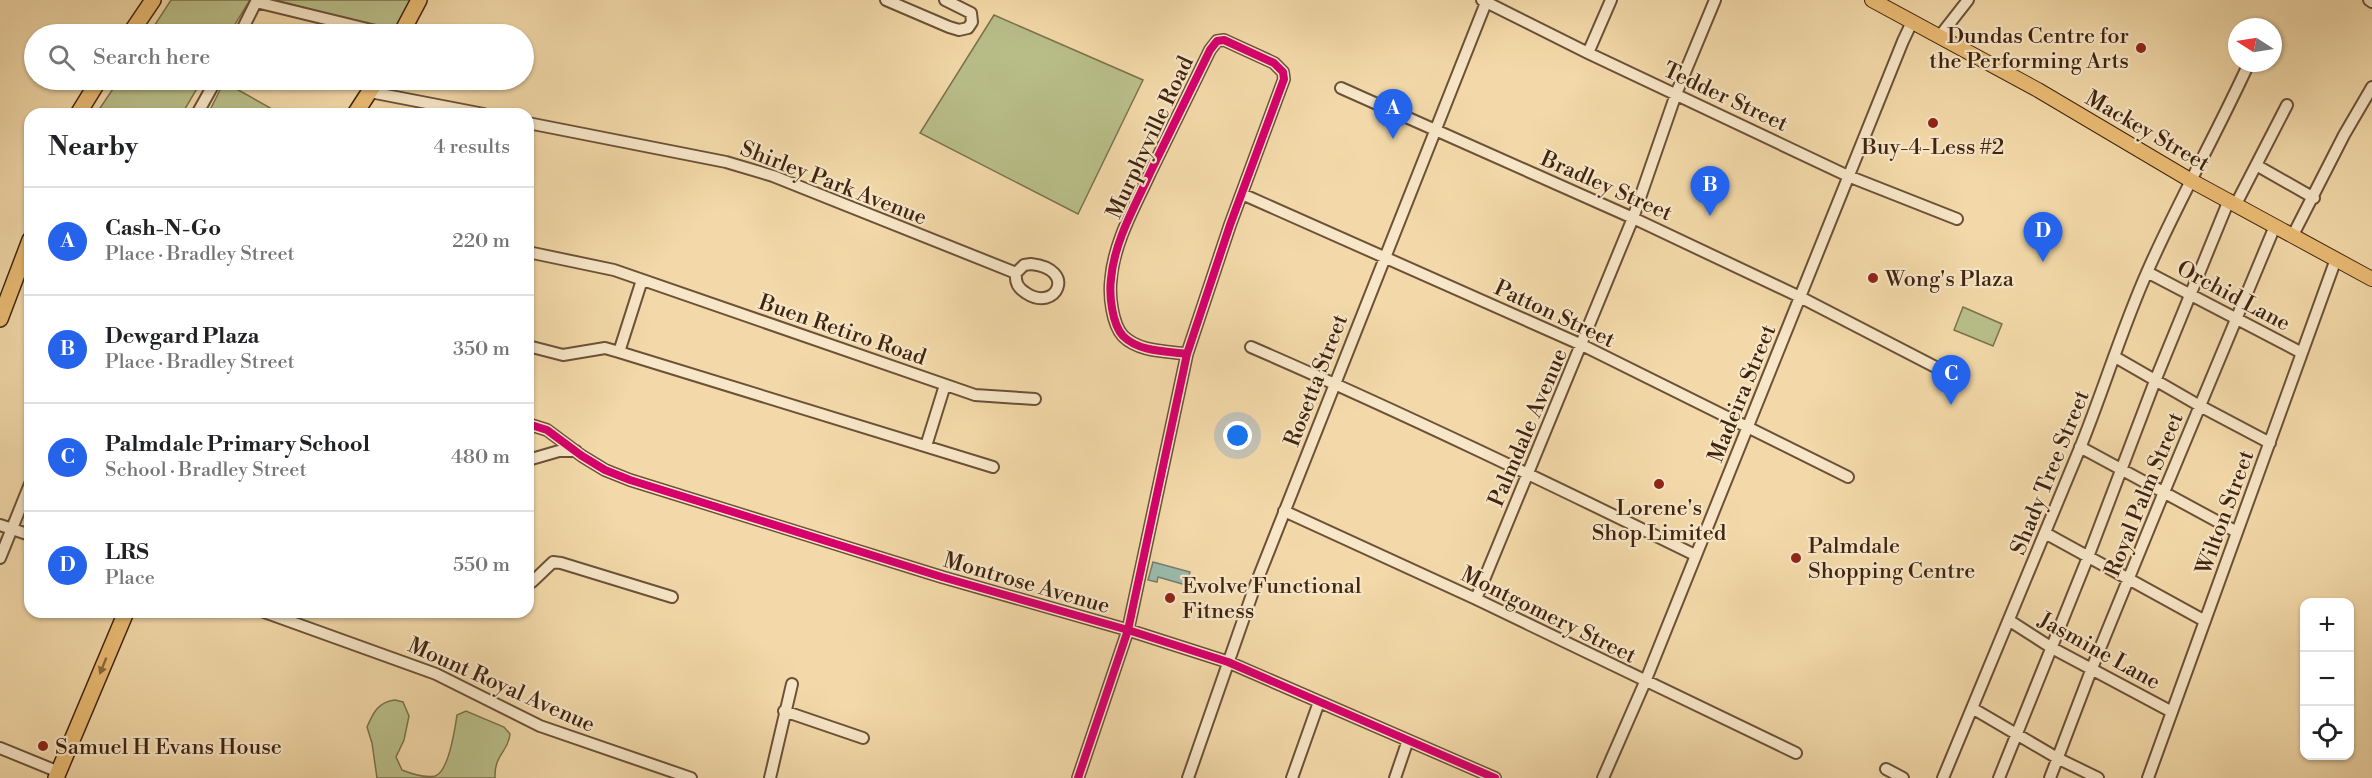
<!DOCTYPE html>
<html lang="en">
<head>
<meta charset="utf-8">
<style>
  body { margin:0; font-family:"Libre Bodoni",serif; background:#f6f6f6; color:#202124 }
  .controls { position:absolute; right:18px; bottom:18px; display:grid; overflow:hidden; border-radius:12px; box-shadow:0 2px 4px #0004 }
  .controls button { width:54px; height:54px; display:grid; place-items:center; padding:0; border:0; border-bottom:2px solid #e0e0e0; background:#fff; color:#202124; font:30px sans-serif }
  .compass { position:absolute; left:2228px; top:18px; width:54px; height:54px; border-radius:50%; background:#fff; box-shadow:0 2px 4px #0004; rotate:282deg }
  .you { position:absolute; left:1238px; top:436px; width:21px; height:21px; margin:-15px; border:4px solid #fff; border-radius:50%; background:#1a73e8; box-shadow:0 0 0 9px #1a73e833 }
  .badge { display:grid; place-items:center; width:39px; height:39px; border-radius:50%; background:#2563eb; color:#fff; font-size:20px; font-weight:700 }
  .pin { position:absolute; translate:-50% -50px; filter:drop-shadow(0 2px 3px #0008) }
  .pin::after { content:''; position:absolute; top:32px; width:21px; height:18px; background:inherit; clip-path:polygon(0 0,100% 0,50% 100%) }
  .list { margin:0; padding:0; list-style:none }
  h2 { display:flex; justify-content:space-between; align-items:center; height:78px; margin:0; padding:0 24px; font-size:26px }
  h2 small { font-size:20px; font-weight:400; color:#757577 }
  .list li { display:grid; grid-template-columns:39px 1fr auto; gap:18px; align-items:center; box-sizing:border-box; height:108px; padding:0 24px; border-top:2px solid #e0e0e0 }
  .list b { display:block; font-size:22px; white-space:nowrap }
  .list p { margin:0; font-size:20px; white-space:nowrap; color:#757577 }
  .list em { font-size:20px; font-style:normal; color:#757577 }
  .icon { flex:none; width:33px; height:33px; fill:none; stroke:currentColor; stroke-width:2; stroke-linecap:round; stroke-linejoin:round }
  .map { position:relative; flex:none; width:2372px; height:778px; overflow:hidden }
  .search { position:absolute; background:#fff; box-shadow:0 2px 4px #0004; left:24px; top:24px; width:510px; height:66px; display:flex; align-items:center; gap:15px; box-sizing:border-box; padding:0 21px; border-radius:33px; color:#757577; font-size:22px }
  .panel { position:absolute; background:#fff; box-shadow:0 2px 4px #0004; left:24px; top:108px; width:510px; height:510px; border-radius:18px }
  .map>svg:first-child { display:block }
  .green { fill:#b9bf89; stroke:#7c724d; stroke-width:1.5 }
  .water { fill:#9bbaab; stroke:#767e6d; stroke-width:1.5 }
  .lines { fill:none; stroke-linecap:round; stroke-linejoin:round }
  .minor-casing { stroke:#6c5137; stroke-width:14 }
  .major-casing { stroke:#3f2411; stroke-width:16 }
  .highway-casing { stroke:#3f2411; stroke-width:18 }
  .minor { stroke:#f7e6c7; stroke-width:10 }
  .major { stroke:#eabc74; stroke-width:14 }
  .highway { stroke:#eabc74; stroke-width:15 }
  .cycleway-casing { stroke:#f7e6c7; stroke-width:11 }
  .cycleway { stroke:#d6006c; stroke-width:8 }
  .oneway { fill:#8c683e }
  .poi-dot { fill:#8f2418; stroke:#f7e6c7; stroke-width:2 }
  .labels { text-anchor:middle; stroke-width:4.5; stroke-linejoin:round; paint-order:stroke }
  .poi-label { font-size:22px; fill:#3f2411; stroke:#f7e6c7; text-anchor:start }
  .street-label { font-size:22px; fill:#3f2411; stroke:#f7e6c7 }
</style>
</head>
<body>
<div class="map">
<svg width="2372" height="778" viewBox="0 0 2372 778">
  <rect width="100%" height="100%" fill="#f3d9a9"/>
  <filter id="stains"><feTurbulence type="fractalNoise" baseFrequency=".00333" numOctaves="4"/><feColorMatrix values="0 0 0 0 .2 0 0 0 0 .09 0 0 0 0 .02 0 0 0 .5 -.17"/></filter>
  <radialGradient id="worn" r=".72"><stop offset=".6" stop-color="#630" stop-opacity="0"/><stop offset="1" stop-color="#630" stop-opacity=".3"/></radialGradient>
  <!-- green -->
  <path class="green" d="M 171,0 L 250,0 L 229,34 L 149,34 Z
    M 275,0 L 413,0 L 398,32 Z
    M 994,15 L 1143,80 L 1078,214 L 920,133 Z
    M 119,80 L 202,80 L 182,114 L 96,114 Z
    M 224,82 L 281,114 L 208,114 Z
    M 1963,307 L 2002,324 L 1993,346 L 1954,330 Z
    M 395,700 L 403,702 L 409,716 L 404,740 L 396,757 L 402,770 C 412,774 425,778 435,776 C 449,772 455,728 457,715 L 466,711 L 504,727 L 510,734 C 508,753 494,754 495,778 L 377,778 L 372,743 L 367,727 C 373,713 378,702 395,700 Z"/>
  <!-- water -->
  <path class="water" d="M 1153,562 L 1190,572 L 1186,585 L 1158,577 L 1157,582 L 1148,580 Z"/>
  <g class="lines">
    <!-- minor casing -->
    <g class="minor-casing">
      <path id="minor" d="M 886,0 L 949,27 L 959,30 L 968,28 L 972,22 L 971,13 L 945,0
        M 1482,0 L 1588,53 L 1848,176 L 1957,219
        M 2369,0 L 2372,2
        M 256,2 L 388,34
        M 240,34 L 257,0
        M 1939,37 L 1968,0
        M 1588,53 L 1611,0
        M 1341,88 L 1633,218 L 1800,297 L 1949,374
        M 370,92 L 484,114
        M 197,114 L 216,80
        M 528,123 L 726,162 L 773,176 L 1016,273
        M 2256,165 L 2314,198
        M 1242,194 L 1582,345 L 1848,477
        M 2236,204 L 2287,105
        M 2293,235 L 2344,135 L 2372,87
        M 528,252 L 614,270 L 975,395 L 1035,399
        M 1031,264 C 1078,269 1056,313 1026,293 C 1018,288 1015,283 1016,273 L 1024,265 Z
        M 2147,272 L 2302,353
        M 528,346 L 563,355 L 605,348 L 619,352 L 642,280
        M 1251,347 C 1401,412 1548,483 1695,555
        M 619,352 L 993,467
        M 2115,357 L 2200,406 L 2270,443
        M 528,424 L 547,430 L 582,456 L 605,470 L 630,480 L 942,577 L 1128,630 L 1228,662 L 1495,778
        M 926,446 L 945,385
        M 2080,447 L 2237,532
        M 528,460 L 559,451 L 576,451
        M 1284,511 L 1476,599 L 1796,753
        M 0,525 L 30,535
        M 2045,533 L 2205,621
        M 0,558 L 30,484
        M 528,582 L 532,582 L 553,562 L 561,563 L 672,597
        M 1476,599 L 1633,218 L 1676,94 L 1715,0
        M 264,612 L 436,674 L 540,726 L 691,778
        M 2010,621 L 2052,648 L 2172,712
        M 1972,708 L 2059,759 L 2098,778
        M 784,711 L 863,738
        M 0,748 L 59,772
        M 1886,769 L 1903,778
        M 770,778 L 792,684
        M 1078,778 L 1128,630 L 1187,354 C 1166,351 1139,352 1123,336 C 1112,324 1109,295 1111,279 C 1114,242 1135,206 1150,173 C 1170,132 1190,91 1210,50 L 1217,41 L 1224,40 L 1274,63 L 1283,72 L 1284,79 L 1230,225 L 1187,354
        M 1188,778 L 1255,586 L 1487,0
        M 1292,778 L 1319,702
        M 1395,778 L 1408,740
        M 1603,778 L 1645,682 L 1903,41 L 1912,22
        M 1943,778 C 1988,668 2035,558 2080,448 C 2104,389 2122,328 2148,270 C 2179,200 2217,133 2249,63
        M 1999,778 L 2088,557 L 2155,381 L 2229,200
        M 2050,778 L 2092,668 L 2164,492 L 2275,226
        M 2148,778 L 2336,259"/>
    </g>
    <!-- major casing -->
    <g class="major-casing">
      <path id="major" d="M 1872,0 L 2038,90 L 2190,180 L 2372,279"/>
    </g>
    <!-- highway casing -->
    <g class="highway-casing">
      <path id="highway" d="M 130,34 L 153,0
        M 401,34 L 419,0
        M 78,114 L 99,80
        M 355,114 L 377,80
        M 0,319 L 30,240
        M 56,778 L 126,612"/>
    </g>
    <!-- minor -->
    <use href="#minor" class="minor"/>
    <!-- major -->
    <use href="#major" class="major"/>
    <!-- highway -->
    <use href="#highway" class="highway"/>
    <!-- cycleway casing -->
    <g class="cycleway-casing">
      <path id="cycleway" d="M 528,424 L 547,430 L 582,456 L 605,470 L 630,480 L 942,577 L 1128,630 L 1228,662 L 1495,778
        M 1078,778 L 1128,630 L 1187,354 C 1166,351 1139,352 1123,336 C 1112,324 1109,295 1111,279 C 1114,242 1135,206 1150,173 C 1170,132 1190,91 1210,50 L 1217,41 L 1224,40 L 1274,63 L 1283,72 L 1284,79 L 1230,225 L 1187,354"/>
    </g>
    <!-- cycleway -->
    <use href="#cycleway" class="cycleway"/>
  </g>
  <!-- one-way arrows -->
  <defs><path id="oneway-solid" d="M-6-.8H1V-3.2L6.5 0L1 3.2V.8H-6Z" transform="scale(1.5)"/></defs>
  <use class="oneway" href="#oneway-solid" transform="translate(103 666) rotate(112)"/>
  <!-- markers -->
  <g class="poi-dot">
    <circle cx="2141" cy="48" r="6"/>
    <circle cx="1933" cy="123" r="6"/>
    <circle cx="1873" cy="278" r="6"/>
    <circle cx="1659" cy="484" r="6"/>
    <circle cx="1796" cy="558" r="6"/>
    <circle cx="1170" cy="598" r="6"/>
    <circle cx="43" cy="746" r="6"/>
  </g>
  <g class="labels">
    <!-- poi labels -->
    <g class="poi-label">
      <text x="2129" y="43" text-anchor="end">Dundas Centre for<tspan x="2129" dy="25">the Performing Arts</tspan></text>
      <text x="1933" y="154" text-anchor="middle">Buy-4-Less #2</text>
      <text x="1885" y="286">Wong's Plaza</text>
      <text x="1659" y="515" text-anchor="middle">Lorene's<tspan x="1659" dy="25">Shop Limited</tspan></text>
      <text x="1808" y="553">Palmdale<tspan x="1808" dy="25">Shopping Centre</tspan></text>
      <text x="1182" y="593">Evolve Functional<tspan x="1182" dy="25">Fitness</tspan></text>
      <text x="55" y="754">Samuel H Evans House</text>
    </g>
    <!-- street labels -->
    <g class="street-label">
      <text transform="translate(1726 96) rotate(25)" y="8">Tedder Street</text>
      <text transform="translate(2148 130) rotate(30)" y="8">Mackey Street</text>
      <text transform="translate(1149 137) rotate(-65)" y="8">Murphyville Road</text>
      <text transform="translate(834 182) rotate(21)" y="8">Shirley Park Avenue</text>
      <text transform="translate(1607 185) rotate(24)" y="8">Bradley Street</text>
      <text transform="translate(2234 295) rotate(28)" y="8">Orchid Lane</text>
      <text transform="translate(1555 313) rotate(25)" y="8">Patton Street</text>
      <text transform="translate(843 329) rotate(19)" y="8">Buen Retiro Road</text>
      <text transform="translate(1315 380) rotate(-69)" y="8">Rosetta Street</text>
      <text transform="translate(1741 393) rotate(-68)" y="8">Madeira Street</text>
      <text transform="translate(1527 427) rotate(-67)" y="8">Palmdale Avenue</text>
      <text transform="translate(2049 472) rotate(-68)" y="8">Shady Tree Street</text>
      <text transform="translate(2143 494) rotate(-68)" y="8">Royal Palm Street</text>
      <text transform="translate(2224 512) rotate(-70)" y="8">Wilton Street</text>
      <text transform="translate(1027 582) rotate(16)" y="8">Montrose Avenue</text>
      <text transform="translate(1549 614) rotate(26)" y="8">Montgomery Street</text>
      <text transform="translate(2100 650) rotate(29)" y="8">Jasmine Lane</text>
      <text transform="translate(502 684) rotate(24)" y="8">Mount Royal Avenue</text>
    </g>
  </g>
  <rect width="100%" height="100%" filter="url(#stains)"/>
  <rect width="100%" height="100%" fill="url(#worn)"/>
</svg>
<div class="controls">
<button>+</button>
<button>−</button>
<button><svg class="icon" aria-label="locate" viewBox="0 0 24 24"><circle cx="12" cy="12" r="6"/><path d="M12 2v4M12 18v4M2 12h4M18 12h4"/></svg></button>
</div>
<svg class="compass" viewBox="-18 -18 36 36"><path d="M0-13l5 13h-10z" fill="#e53935"/><path d="M0 13l5-13h-10z" fill="#757577"/></svg>
<div class="you"></div>
<div class="pin badge" style="left:1393px;top:139px">A</div>
<div class="pin badge" style="left:1710px;top:216px">B</div>
<div class="pin badge" style="left:1951px;top:405px">C</div>
<div class="pin badge" style="left:2043px;top:262px">D</div>
<div class="search"><svg class="icon" aria-label="search" viewBox="0 0 24 24"><circle cx="10" cy="10" r="6"/><path d="M15 15l6 6"/></svg>Search here</div>
<section class="panel">
<h2>Nearby<small>4 results</small></h2>
<ul class="list">
<li><span class="badge">A</span><div><b>Cash-N-Go</b><p>Place · Bradley Street</p></div><em>220 m</em></li>
<li><span class="badge">B</span><div><b>Dewgard Plaza</b><p>Place · Bradley Street</p></div><em>350 m</em></li>
<li><span class="badge">C</span><div><b>Palmdale Primary School</b><p>School · Bradley Street</p></div><em>480 m</em></li>
<li><span class="badge">D</span><div><b>LRS</b><p>Place</p></div><em>550 m</em></li>
</ul>
</section>
</div>
</body>
</html>
